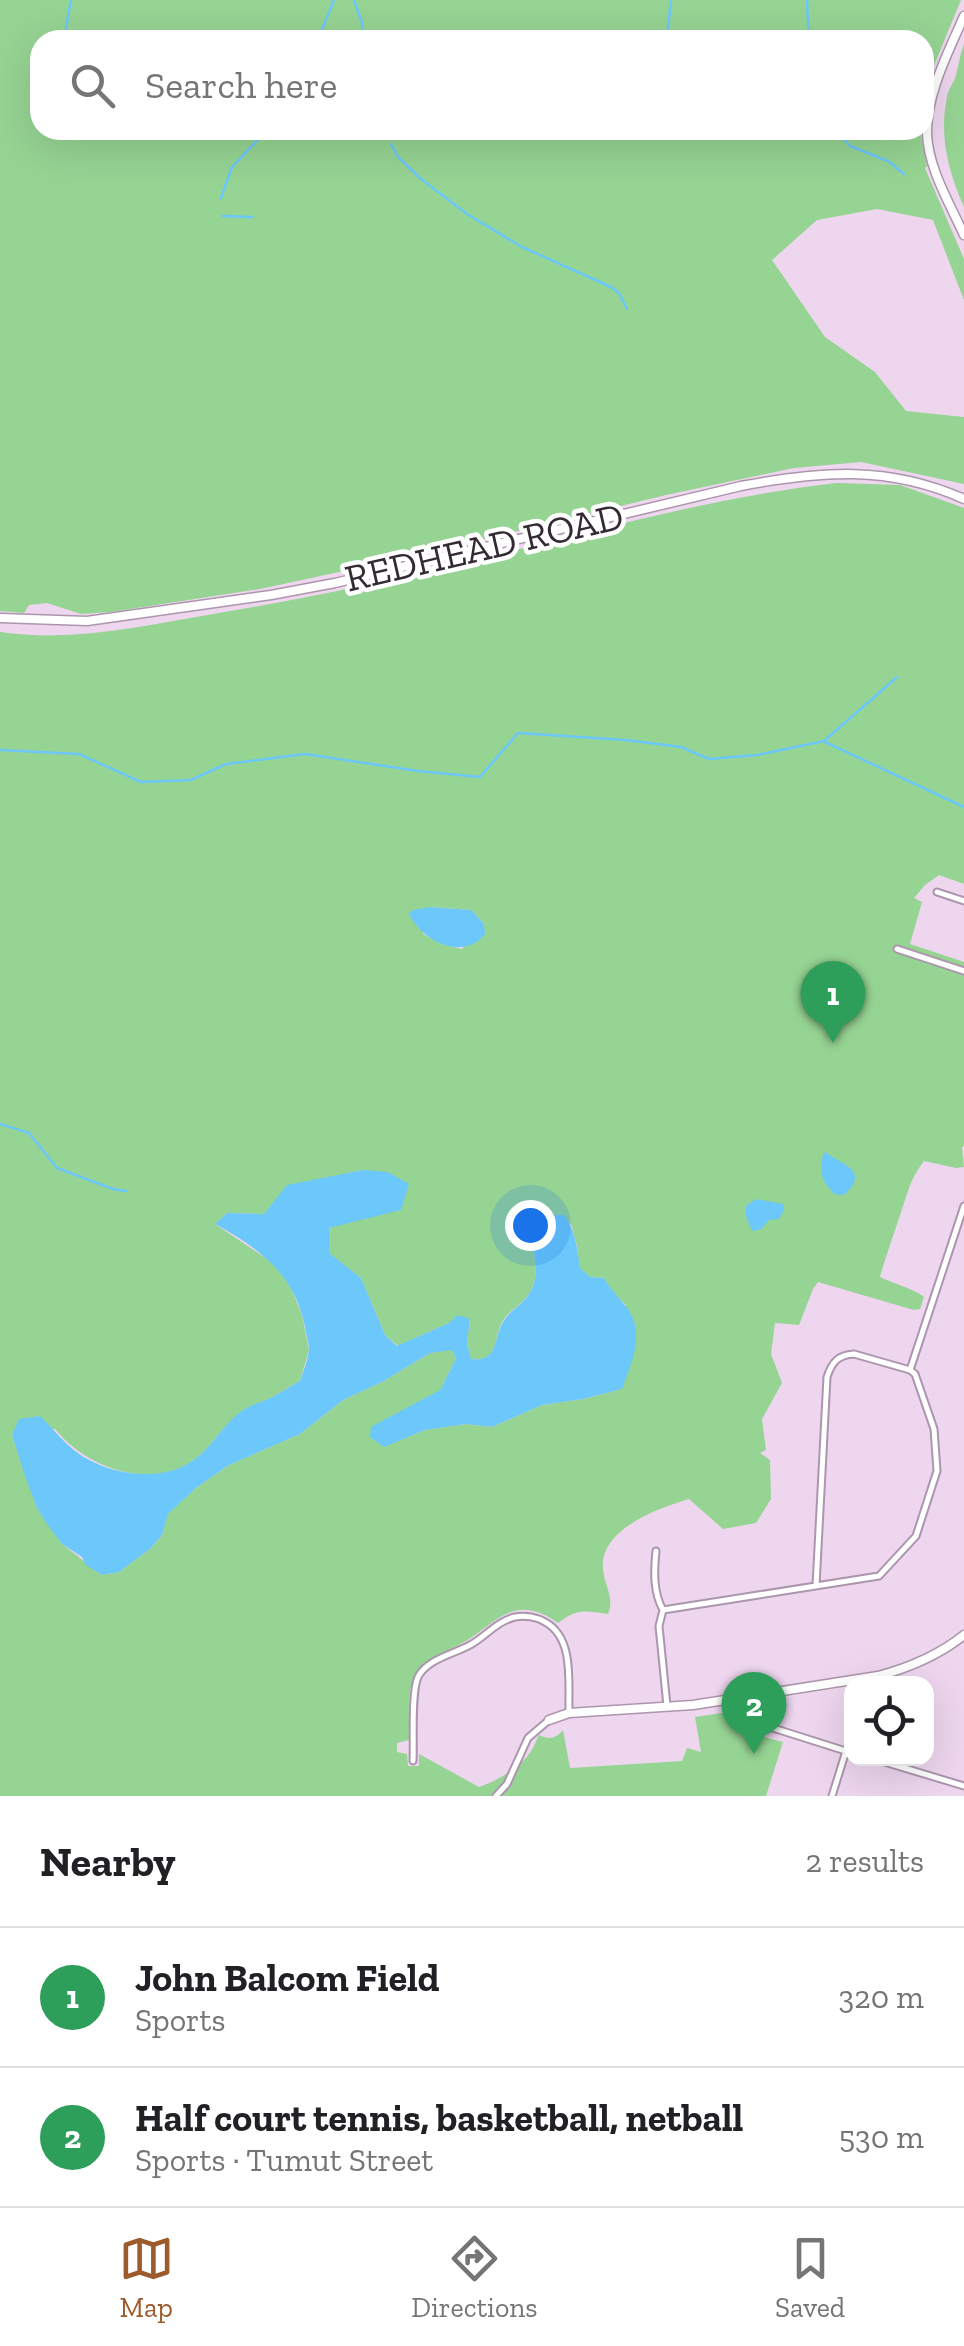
<!DOCTYPE html>
<html lang="en">
<head>
<meta charset="utf-8">
<style>
  body { margin:0; font-family:"Zilla Slab",serif; background:#f6f6f6; color:#202124 }
  .controls { position:absolute; right:30px; bottom:30px; display:grid; overflow:hidden; border-radius:20px; box-shadow:0 10px 40px #0002 }
  .controls button { width:90px; height:90px; display:grid; place-items:center; padding:0; border:0; border-bottom:2px solid #e0e0e0; background:#fff; color:#202124; font:50px sans-serif }
  .you { position:absolute; left:530px; top:1225px; width:35px; height:35px; margin:-25px; border:8px solid #fff; border-radius:50%; background:#1a73e8; box-shadow:0 0 0 15px #1a73e833 }
  .badge { display:grid; place-items:center; width:65px; height:65px; border-radius:50%; background:#9d5a2a; color:#fff; font-size:32px; font-weight:700 }
  .pin { position:absolute; translate:-50% -82px; filter:drop-shadow(0 2px 5px #0008) }
  .pin::after { content:''; position:absolute; top:52px; width:35px; height:30px; background:inherit; clip-path:polygon(0 0,100% 0,50% 100%) }
  .list { margin:0; padding:0; list-style:none }
  h2 { display:flex; justify-content:space-between; align-items:center; height:130px; margin:0; padding:0 40px; font-size:42px }
  h2 small { font-size:32px; font-weight:400; color:#757577 }
  .list li { display:grid; grid-template-columns:65px 1fr auto; gap:30px; align-items:center; box-sizing:border-box; height:140px; padding:0 40px; border-top:2px solid #e0e0e0 }
  .list b { display:block; font-size:38px; white-space:nowrap }
  .list p { margin:0; font-size:32px; white-space:nowrap; color:#757577 }
  .list em { font-size:32px; font-style:normal; color:#757577 }
  .icon { flex:none; width:55px; height:55px; fill:none; stroke:currentColor; stroke-width:2; stroke-linecap:round; stroke-linejoin:round }
  .map { position:relative; flex:none; width:964px; height:1796px; overflow:hidden }
  .search { position:absolute; background:#fff; box-shadow:0 10px 40px #0002; left:30px; right:30px; top:30px; height:110px; display:flex; align-items:center; gap:25px; box-sizing:border-box; padding:0 35px; border-radius:30px; color:#757577; font-size:38px }
  .sheet { height:410px; background:#fff }
  nav { display:flex; justify-content:space-around; align-items:center; box-sizing:border-box; height:140px; border-top:2px solid #e0e0e0; background:#fff; font-size:28px; color:#757577 }
  nav a { display:grid; justify-items:center; gap:5px }
  nav .on { color:#9d5a2a }
  .map>svg:first-child { display:block }
  .green { fill:#96d493; fill-rule:evenodd }
  .water { fill:#6cc7fa }
  .lines { fill:none; stroke-linecap:round; stroke-linejoin:round }
  .stream { stroke:#6cc7fa; stroke-width:2.5 }
  .minor-casing { stroke:#ac96ad; stroke-width:9 }
  .tertiary-casing { stroke:#ac96ad; stroke-width:11 }
  .secondary-casing { stroke:#ac96ad; stroke-width:11 }
  .minor { stroke:#fff; stroke-width:5 }
  .tertiary { stroke:#fff; stroke-width:8 }
  .secondary { stroke:#fff; stroke-width:8 }
  .labels { text-anchor:middle; stroke-width:9; stroke-linejoin:round; paint-order:stroke }
  .street-label { font-size:38px; fill:#332a33; stroke:#fff }
</style>
</head>
<body>
<div class="map">
<svg width="964" height="1796" viewBox="0 0 964 1796">
  <rect width="100%" height="100%" fill="#edd6ee"/>
  <!-- green -->
  <path class="green" d="M 0,0 L 961,0 L 926,85 L 924,101 L 924,40 L 40,40 L 40,130 L 920,130 L 927,166 L 925,168 L 964,259 L 964,300 L 933,220 L 877,209 L 817,220 L 772,260 L 825,337 L 875,372 L 906,411 L 964,417 L 964,484 L 861,462 L 794,468 L 666,495 L 423,554 L 407,554 L 404,558 L 260,589 L 111,612 L 81,614 L 47,603 L 29,605 L 24,613 L 0,611 Z
    M 964,44 L 964,207 C 948,171 939,136 947,97 C 948,89 954,83 956,75 C 959,64 960,54 964,44 Z
    M 837,483 L 900,485 L 964,508 L 964,884 L 939,875 L 925,885 L 914,898 L 922,902 L 910,944 L 964,962 L 964,1146 L 962,1147 L 964,1167 L 956,1168 L 924,1161 C 909,1179 906,1200 898,1221 C 892,1240 885,1258 880,1277 C 894,1284 912,1288 924,1297 L 920,1309 L 914,1310 L 818,1282 L 813,1289 L 799,1325 L 775,1323 L 771,1354 L 782,1383 L 762,1419 L 766,1450 L 760,1453 L 770,1460 L 771,1499 L 756,1523 L 723,1529 L 689,1499 C 659,1508 599,1529 603,1569 C 604,1585 615,1597 608,1614 C 586,1611 577,1608 558,1623 C 545,1614 530,1607 514,1611 C 496,1616 482,1632 466,1641 C 451,1650 431,1655 419,1670 C 405,1686 410,1720 409,1740 L 397,1743 L 397,1752 L 407,1754 L 408,1766 L 419,1766 L 419,1754 L 479,1787 C 497,1781 521,1767 531,1751 C 535,1746 536,1740 539,1735 C 550,1740 555,1739 563,1730 L 570,1768 L 682,1761 L 687,1748 L 701,1752 L 695,1717 L 748,1709 L 752,1734 L 783,1742 L 766,1796 L 0,1796 L 0,632 C 74,643 146,625 219,613 C 279,603 339,591 398,578 C 545,546 687,500 837,483 ZM 430,907 L 471,910 L 484,924 L 462,949 L 445,945 L 423,934 ZM 363,1170 L 360,1219 L 329,1228 L 329,1254 L 361,1278 L 385,1335 L 398,1346 L 449,1323 L 470,1319 L 467,1343 L 471,1359 C 499,1363 494,1337 502,1322 C 512,1306 530,1303 535,1279 C 537,1269 534,1257 534,1248 C 534,1237 536,1227 538,1216 L 554,1217 L 571,1224 L 577,1246 L 579,1268 L 590,1277 L 604,1278 L 612,1292 L 626,1305 L 622,1389 L 583,1399 L 542,1405 L 492,1427 L 466,1424 L 425,1430 L 383,1447 L 440,1390 L 456,1359 L 452,1349 L 430,1353 L 382,1382 L 343,1400 L 300,1434 L 229,1465 L 197,1487 L 167,1514 L 162,1535 L 151,1548 L 119,1572 L 102,1575 L 62,1544 L 37,1508 L 12,1435 L 55,1429 C 85,1466 144,1489 188,1464 C 211,1451 223,1423 244,1410 C 251,1406 259,1404 266,1400 C 278,1395 289,1387 300,1381 L 309,1350 L 302,1315 L 289,1283 L 273,1263 L 215,1224 L 227,1213 L 264,1214 L 325,1178 Z"/>
  <!-- water -->
  <path class="water" d="M 430,907 L 471,910 L 484,924 L 485,934 C 463,962 422,941 409,914 L 413,910 Z
    M 826,1152 C 837,1163 867,1168 850,1189 C 843,1197 843,1195 834,1194 C 820,1178 820,1174 823,1154 Z
    M 363,1170 L 388,1172 L 409,1184 L 401,1210 L 329,1228 L 329,1253 L 361,1278 L 385,1335 L 397,1346 L 449,1323 L 458,1315 L 470,1319 L 467,1343 L 471,1359 C 499,1363 494,1336 503,1322 C 513,1306 530,1303 535,1279 C 537,1269 534,1257 534,1247 C 534,1237 537,1226 538,1216 L 564,1215 C 576,1231 577,1249 580,1268 L 590,1277 L 604,1278 C 611,1290 616,1294 624,1304 C 647,1330 632,1361 622,1389 L 583,1399 L 542,1405 L 492,1427 L 466,1424 L 425,1430 L 384,1447 L 370,1437 L 371,1427 L 440,1390 L 456,1359 L 452,1350 L 430,1353 L 382,1382 L 343,1400 L 300,1434 L 229,1465 L 197,1487 L 168,1514 L 162,1535 L 151,1548 L 119,1572 L 102,1575 L 86,1565 L 82,1557 L 62,1544 L 47,1524 L 37,1508 L 25,1476 L 12,1435 L 19,1419 L 40,1416 C 50,1425 57,1435 67,1444 C 95,1472 154,1485 189,1463 C 212,1450 223,1422 245,1409 C 251,1405 259,1403 266,1400 C 278,1395 289,1387 300,1381 C 303,1372 308,1360 309,1350 C 309,1343 306,1334 305,1327 C 294,1273 260,1249 215,1224 L 227,1213 L 264,1214 L 287,1185 Z
    M 756,1199 L 783,1204 L 784,1210 L 779,1219 L 769,1220 L 761,1229 L 752,1231 L 746,1216 L 746,1206 Z"/>
  <g class="lines">
    <!-- stream -->
    <path class="stream" d="M 354,0 L 362,23 L 363,40
      M 807,0 L 809,40
      M 318,39 L 334,0
      M 667,39 L 671,0
      M 64,40 L 71,0
      M 836,130 L 850,146 L 888,161 L 904,174
      M 391,144 L 398,157 L 421,179 L 467,214 L 522,247 L 611,287 L 619,293 L 627,309
      M 221,198 L 232,167 L 267,130
      M 222,216 L 252,217
      M 825,742 L 964,807
      M 0,750 L 79,754 L 141,782 L 191,780 L 226,764 L 305,754 L 418,771 L 480,777 L 518,733 L 626,740 L 681,747 L 709,759 L 757,755 L 824,741 L 897,677
      M 0,1124 L 29,1133 L 57,1168 L 113,1189 L 126,1191"/>
    <!-- minor casing -->
    <g class="minor-casing">
      <path id="minor" d="M 937,892 L 964,901
        M 897,949 L 964,971
        M 910,1370 L 964,1206
        M 656,1551 C 654,1571 653,1592 663,1610
        M 816,1586 L 827,1377 C 832,1362 838,1355 854,1354 L 910,1370
        M 663,1610 L 879,1576 L 916,1536 L 937,1471 L 934,1429 L 915,1374 L 910,1370
        M 663,1610 L 659,1626 L 667,1706
        M 756,1696 C 759,1710 760,1720 773,1728 L 852,1753
        M 871,1758 L 964,1786
        M 413,1761 C 414,1741 411,1693 418,1677 C 427,1659 454,1654 470,1645 C 485,1637 497,1621 515,1617 C 525,1615 537,1617 545,1622 C 575,1638 568,1684 569,1713
        M 496,1796 L 507,1784 L 528,1738 L 549,1720
        M 832,1796 L 846,1751"/>
    </g>
    <!-- tertiary casing -->
    <g class="tertiary-casing">
      <path id="tertiary" d="M 549,1720 L 569,1713 L 693,1705 L 878,1676 C 908,1668 939,1655 964,1635"/>
    </g>
    <!-- secondary casing -->
    <g class="secondary-casing">
      <path id="secondary" d="M 964,16 C 948,53 927,92 927,133 C 928,168 950,204 964,235
        M 0,618 L 87,621 L 271,595 L 335,583 L 741,486 C 821,471 888,465 964,499"/>
    </g>
    <!-- minor -->
    <use href="#minor" class="minor"/>
    <!-- tertiary -->
    <use href="#tertiary" class="tertiary"/>
    <!-- secondary -->
    <use href="#secondary" class="secondary"/>
  </g>
  <g class="labels">
    <!-- street labels -->
    <g class="street-label">
      <text transform="translate(484 547) rotate(-13)" y="13">REDHEAD ROAD</text>
    </g>
  </g>
</svg>
<div class="controls">
<button><svg class="icon" aria-label="locate" viewBox="0 0 24 24"><circle cx="12" cy="12" r="6"/><path d="M12 2v4M12 18v4M2 12h4M18 12h4"/></svg></button>
</div>
<div class="you"></div>
<div class="pin badge" style="left:833px;top:1043px;background:#2e9e5b">1</div>
<div class="pin badge" style="left:754px;top:1754px;background:#2e9e5b">2</div>
<div class="search"><svg class="icon" aria-label="search" viewBox="0 0 24 24"><circle cx="10" cy="10" r="6"/><path d="M15 15l6 6"/></svg>Search here</div>
</div>
<section class="sheet">
<h2>Nearby<small>2 results</small></h2>
<ul class="list">
<li><span class="badge" style="background:#2e9e5b">1</span><div><b>John Balcom Field</b><p>Sports</p></div><em>320 m</em></li>
<li><span class="badge" style="background:#2e9e5b">2</span><div><b>Half court tennis, basketball, netball</b><p>Sports · Tumut Street</p></div><em>530 m</em></li>
</ul>
</section>
<nav>
<a class="on"><svg class="icon" aria-label="map" viewBox="0 0 24 24"><path d="M3 6l6-2 6 2 6-2v14l-6 2-6-2-6 2zM9 4v14M15 6v14"/></svg>Map</a>
<a><svg class="icon" aria-label="directions" viewBox="0 0 24 24"><path d="M12 3l9 9-9 9-9-9zM9 14v-3h6M13 9l2 2-2 2"/></svg>Directions</a>
<a><svg class="icon" aria-label="saved" viewBox="0 0 24 24"><path d="M7 4h10v16l-5-4-5 4z"/></svg>Saved</a>
</nav>
</body>
</html>
